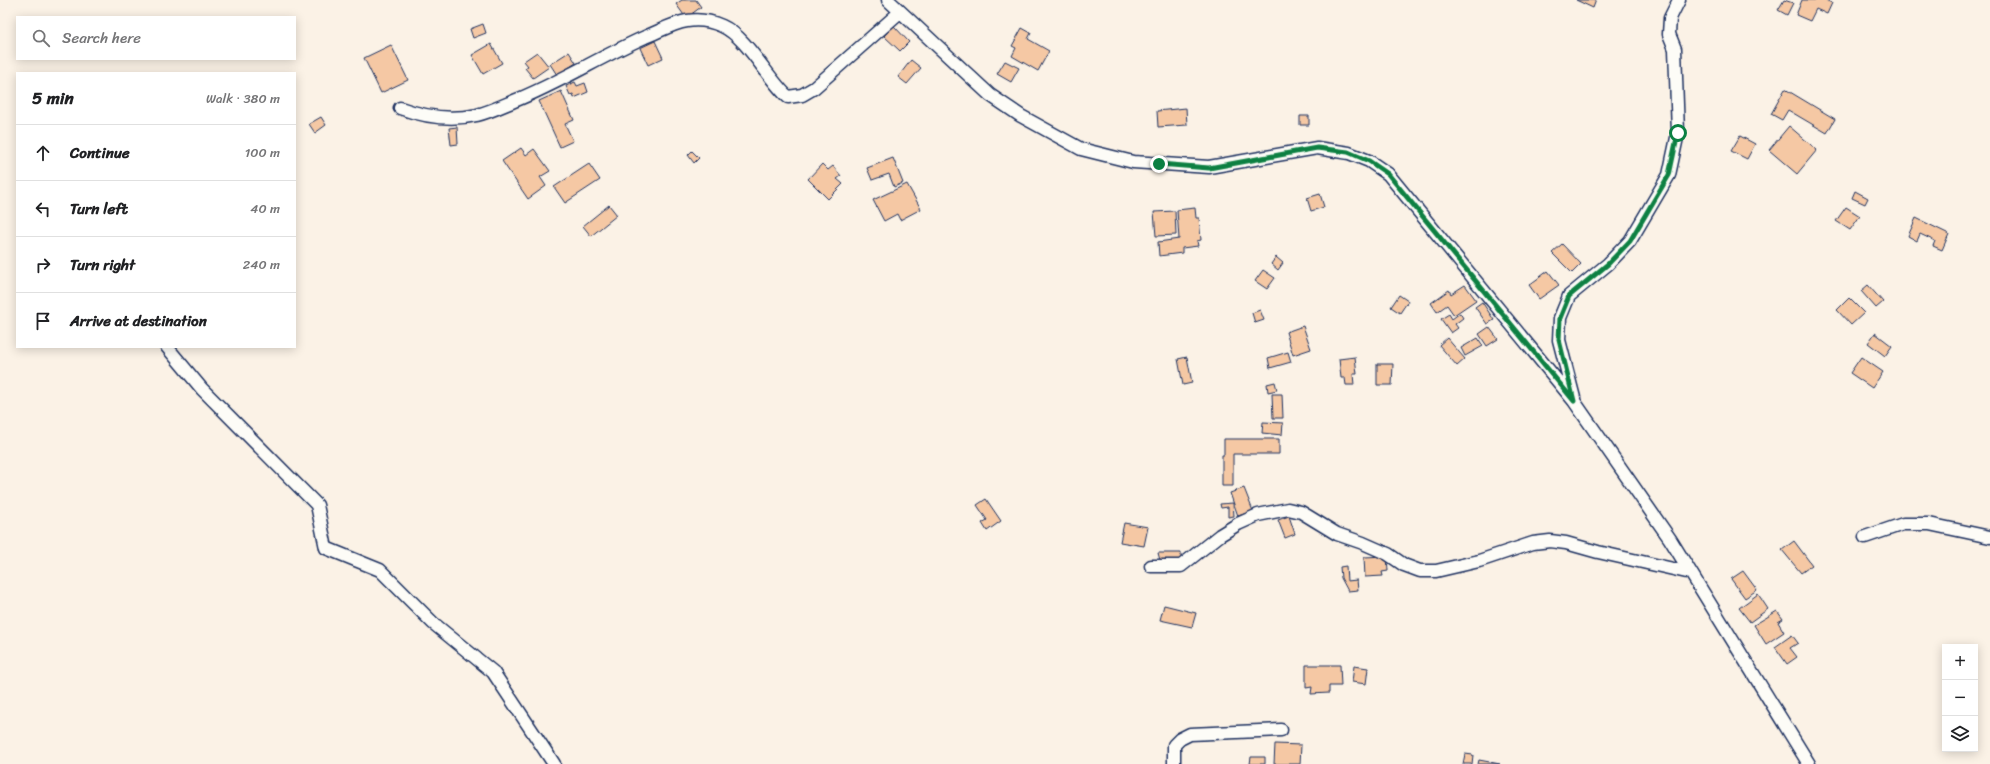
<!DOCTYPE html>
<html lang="en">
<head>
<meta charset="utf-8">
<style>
  body { margin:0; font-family:Sriracha,sans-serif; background:#f6f6f6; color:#202124 }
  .controls { position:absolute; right:12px; bottom:12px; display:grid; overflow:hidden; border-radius:0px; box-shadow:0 2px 10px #0003 }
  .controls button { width:36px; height:36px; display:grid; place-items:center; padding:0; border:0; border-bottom:1px solid #e0e0e0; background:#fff; color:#202124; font:20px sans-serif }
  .stop { position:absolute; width:12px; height:12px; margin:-9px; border:3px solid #0b8043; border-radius:50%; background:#fff }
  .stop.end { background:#0b8043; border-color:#fff; box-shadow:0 1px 4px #0008 }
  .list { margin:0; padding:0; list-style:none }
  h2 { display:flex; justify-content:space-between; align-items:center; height:52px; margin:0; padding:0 16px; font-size:17px }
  h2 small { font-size:13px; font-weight:400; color:#757577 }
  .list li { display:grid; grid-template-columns:26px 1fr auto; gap:12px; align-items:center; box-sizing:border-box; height:56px; padding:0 16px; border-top:1px solid #e0e0e0 }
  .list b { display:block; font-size:15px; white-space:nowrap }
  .list em { font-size:13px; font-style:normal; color:#757577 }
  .icon { flex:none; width:22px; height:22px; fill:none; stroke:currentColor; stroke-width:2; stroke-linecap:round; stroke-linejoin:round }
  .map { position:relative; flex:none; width:1990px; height:764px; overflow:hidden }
  .search { position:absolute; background:#fff; box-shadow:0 2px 10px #0003; left:16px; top:16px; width:280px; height:44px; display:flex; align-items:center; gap:10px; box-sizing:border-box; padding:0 14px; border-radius:0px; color:#757577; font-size:15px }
  .panel { position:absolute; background:#fff; box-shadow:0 2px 10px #0003; left:16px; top:72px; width:280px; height:276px; border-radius:0px }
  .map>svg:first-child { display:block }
  .building { fill:#f5c8a4; stroke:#1b2f5e }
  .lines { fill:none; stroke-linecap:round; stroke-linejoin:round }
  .minor-casing { stroke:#1b2f5e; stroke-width:15 }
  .minor { stroke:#fdfcf7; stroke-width:12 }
  .route { stroke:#0b8043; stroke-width:5 }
</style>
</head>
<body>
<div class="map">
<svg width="1990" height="764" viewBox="0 0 1990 764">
  <rect width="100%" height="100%" fill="#fbf2e6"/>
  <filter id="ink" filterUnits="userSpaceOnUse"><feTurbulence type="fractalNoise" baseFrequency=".025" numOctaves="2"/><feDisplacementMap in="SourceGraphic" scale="8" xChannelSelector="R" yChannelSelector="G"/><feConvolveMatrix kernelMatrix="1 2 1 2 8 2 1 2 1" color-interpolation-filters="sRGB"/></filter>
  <g filter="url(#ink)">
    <!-- building -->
    <path class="building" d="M 682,0 L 696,0 L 701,7 L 686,18 L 676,4 Z
      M 1576,0 L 1596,0 L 1593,8 Z
      M 1784,0 L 1793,3 L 1787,15 L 1778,10 Z
      M 1802,0 L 1825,0 L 1832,3 L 1827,14 L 1816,9 L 1810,21 L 1796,15 Z
      M 483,24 L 486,33 L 473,38 L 470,29 Z
      M 894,26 L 909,42 L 900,51 L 884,36 Z
      M 1022,28 L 1031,33 L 1028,39 L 1049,51 L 1038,71 L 1012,56 L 1016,48 L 1012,46 Z
      M 655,41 L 663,58 L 648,65 L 640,48 Z
      M 491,44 L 502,63 L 483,74 L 472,55 Z
      M 391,45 L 408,80 L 381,93 L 364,58 Z
      M 537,52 L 549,67 L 533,78 L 525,68 L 528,66 L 524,61 Z
      M 569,52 L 576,63 L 557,75 L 550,64 Z
      M 911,60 L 921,68 L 907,84 L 898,77 Z
      M 1005,61 L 1019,68 L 1011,82 L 997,74 Z
      M 575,82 L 577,86 L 585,83 L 588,92 L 574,98 L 573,94 L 570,95 L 566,86 Z
      M 1785,89 L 1835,119 L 1827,133 L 1788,110 L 1782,120 L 1771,114 Z
      M 561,91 L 574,120 L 565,124 L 573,141 L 560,147 L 539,101 Z
      M 1186,108 L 1187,125 L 1158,127 L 1157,111 Z
      M 1300,116 L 1309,116 L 1309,125 L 1300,125 Z
      M 321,117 L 326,125 L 315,133 L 309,124 Z
      M 1789,126 L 1817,150 L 1797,174 L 1769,150 Z
      M 457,127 L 458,144 L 451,145 L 449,128 Z
      M 1740,136 L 1755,144 L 1747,159 L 1731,151 Z
      M 521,148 L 526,155 L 534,149 L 550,171 L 540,177 L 546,186 L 528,199 L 502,161 Z
      M 692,151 L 699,158 L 694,163 L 688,155 Z
      M 893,158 L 903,183 L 894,187 L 889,174 L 872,180 L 867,168 Z
      M 589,164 L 600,180 L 565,203 L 554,187 Z
      M 822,164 L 828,170 L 833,166 L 841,176 L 837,179 L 843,184 L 828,199 L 808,179 Z
      M 907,184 L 921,209 L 900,220 L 897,214 L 884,221 L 873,200 Z
      M 1855,191 L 1868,198 L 1865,204 L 1852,198 Z
      M 1320,194 L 1324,207 L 1311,211 L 1307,198 Z
      M 609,205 L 617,215 L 591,236 L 583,226 Z
      M 1846,207 L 1860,216 L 1850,230 L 1836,221 Z
      M 1195,208 L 1196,218 L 1199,218 L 1201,240 L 1197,241 L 1198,246 L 1182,248 L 1182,253 L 1159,256 L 1158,242 L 1179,239 L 1177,210 Z
      M 1175,211 L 1176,235 L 1156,236 L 1154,212 Z
      M 1916,218 L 1949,234 L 1942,250 L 1933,246 L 1935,241 L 1920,234 L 1917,241 L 1908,236 Z
      M 1562,244 L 1581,264 L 1572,273 L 1552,253 Z
      M 1276,257 L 1283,263 L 1278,270 L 1271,264 Z
      M 1263,270 L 1275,278 L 1267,289 L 1255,281 Z
      M 1548,271 L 1559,285 L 1539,299 L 1529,285 Z
      M 1465,285 L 1476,300 L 1454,315 L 1447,305 L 1437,312 L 1431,303 L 1449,290 L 1451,294 Z
      M 1868,285 L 1883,302 L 1876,308 L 1861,291 Z
      M 1399,295 L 1408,301 L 1400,313 L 1391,307 Z
      M 1849,298 L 1864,313 L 1851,325 L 1837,310 Z
      M 1482,302 L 1494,320 L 1487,324 L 1475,307 Z
      M 1260,310 L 1264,320 L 1255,323 L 1252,313 Z
      M 1460,313 L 1463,318 L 1455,324 L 1458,328 L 1451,333 L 1441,319 L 1449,314 L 1452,319 Z
      M 1303,326 L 1311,349 L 1293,355 L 1286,332 Z
      M 1489,327 L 1498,339 L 1487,346 L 1479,334 Z
      M 1875,333 L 1892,346 L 1885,356 L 1868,343 Z
      M 1447,338 L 1465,359 L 1457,366 L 1439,345 Z
      M 1478,338 L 1483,346 L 1465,356 L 1461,348 Z
      M 1288,352 L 1291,362 L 1270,368 L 1268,358 Z
      M 1187,357 L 1192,383 L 1183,385 L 1178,359 Z
      M 1355,357 L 1357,374 L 1353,374 L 1354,385 L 1346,385 L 1345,378 L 1341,378 L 1339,359 Z
      M 1861,357 L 1883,372 L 1872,388 L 1850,373 Z
      M 1377,364 L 1393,364 L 1392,385 L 1377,385 Z
      M 1275,382 L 1277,390 L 1268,392 L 1267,384 Z
      M 1272,394 L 1282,394 L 1283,418 L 1273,418 Z
      M 1263,422 L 1283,423 L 1282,435 L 1262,433 Z
      M 1224,439 L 1279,439 L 1279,454 L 1233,454 L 1233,486 L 1222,486 L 1222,455 L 1224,455 Z
      M 1244,488 L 1253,511 L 1238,516 L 1230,493 Z
      M 986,499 L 1001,521 L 987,531 L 982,523 L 987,520 L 977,505 Z
      M 1233,503 L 1234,516 L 1228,517 L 1228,507 L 1221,508 L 1220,504 Z
      M 1289,516 L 1295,534 L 1285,538 L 1278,520 Z
      M 1124,523 L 1148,527 L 1144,546 L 1120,542 Z
      M 1794,541 L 1812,565 L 1801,573 L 1782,550 Z
      M 1158,553 L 1181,553 L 1181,560 L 1160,560 Z
      M 1387,556 L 1388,571 L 1382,572 L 1383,576 L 1365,577 L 1364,557 Z
      M 1346,566 L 1347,581 L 1357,580 L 1358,590 L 1348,591 L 1341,578 L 1340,567 Z
      M 1743,571 L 1757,590 L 1745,598 L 1731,579 Z
      M 1758,594 L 1768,609 L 1750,622 L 1739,608 Z
      M 1164,605 L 1196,613 L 1192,627 L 1160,620 Z
      M 1777,611 L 1783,619 L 1778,622 L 1784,632 L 1766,644 L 1754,625 Z
      M 1792,635 L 1798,643 L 1790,648 L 1797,657 L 1787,664 L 1775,647 Z
      M 1306,665 L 1340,665 L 1341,686 L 1329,686 L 1329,693 L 1311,694 L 1312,687 L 1306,688 Z
      M 1354,666 L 1368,668 L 1366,684 L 1352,682 Z
      M 1275,744 L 1301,745 L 1300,764 L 1274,764 Z
      M 1465,754 L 1473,755 L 1472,764 L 1463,764 Z
      M 1251,757 L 1265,757 L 1265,764 L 1250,764 Z
      M 1479,760 L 1500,764 L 1478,764 Z"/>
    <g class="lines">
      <!-- minor casing -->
      <g class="minor-casing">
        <path id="minor" d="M 888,0 L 990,95 L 1021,116 L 1081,149 L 1133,162 L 1209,167 L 1317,148 L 1349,153 L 1369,161 L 1388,174 L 1574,401 L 1670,539 L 1809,764
          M 400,108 C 425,117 450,121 477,115 C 489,112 502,106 514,101 C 559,83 600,57 645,37 C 658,32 673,23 687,21 C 700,19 711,21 722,26 C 747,37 767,78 788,97 L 802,95 L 814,88 L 900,12
          M 167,347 L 202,389 L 317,505 L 326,548 L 380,570 L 433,623 L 493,672 L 554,764
          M 1574,398 L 1559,340 L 1560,318 L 1569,296 L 1608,264 L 1630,241 L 1669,175 L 1678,133 L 1675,49 L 1669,34 L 1670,18 L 1679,0
          M 1865,537 L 1903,524 L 1929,524 L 1990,537
          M 1151,566 L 1181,566 L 1220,535 L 1238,524 L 1258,515 L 1288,509 L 1301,512 L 1337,534 L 1363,543 L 1388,554 L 1404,565 L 1420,571 L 1436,571 L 1479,561 L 1533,543 L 1550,541 L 1566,543 L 1598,552 L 1691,573
          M 1174,764 L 1174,745 L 1180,739 L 1190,734 L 1281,730"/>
      </g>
      <!-- minor -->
      <use href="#minor" class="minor"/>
    </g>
  </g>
  <g class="lines" filter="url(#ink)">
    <!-- route -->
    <path class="route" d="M 1159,164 L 1209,168 L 1317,148 L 1348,152 L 1369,161 L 1388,174 L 1574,401 L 1559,340 L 1560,318 L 1569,296 L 1608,264 L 1630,241 L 1669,175 L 1678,133"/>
  </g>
</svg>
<div class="controls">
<button>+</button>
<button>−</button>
<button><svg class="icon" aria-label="layers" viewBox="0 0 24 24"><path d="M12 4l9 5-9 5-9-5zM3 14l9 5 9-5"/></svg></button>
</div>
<div class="stop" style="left:1678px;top:133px"></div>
<div class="stop end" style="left:1159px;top:164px"></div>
<div class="search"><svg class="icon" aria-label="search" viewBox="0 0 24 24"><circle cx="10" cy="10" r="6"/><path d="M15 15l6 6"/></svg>Search here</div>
<section class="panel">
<h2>5 min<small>Walk · 380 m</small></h2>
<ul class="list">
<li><svg class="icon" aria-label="ahead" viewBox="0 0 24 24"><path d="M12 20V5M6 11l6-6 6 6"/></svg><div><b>Continue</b></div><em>100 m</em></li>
<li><svg class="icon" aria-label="left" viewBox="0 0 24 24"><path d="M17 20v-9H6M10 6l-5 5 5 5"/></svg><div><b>Turn left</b></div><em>40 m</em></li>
<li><svg class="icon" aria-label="right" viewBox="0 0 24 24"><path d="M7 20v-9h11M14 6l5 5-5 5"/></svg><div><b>Turn right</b></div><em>240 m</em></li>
<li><svg class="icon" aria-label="arrive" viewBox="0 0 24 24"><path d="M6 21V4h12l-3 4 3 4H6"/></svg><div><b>Arrive at destination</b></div></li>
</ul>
</section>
</div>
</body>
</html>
